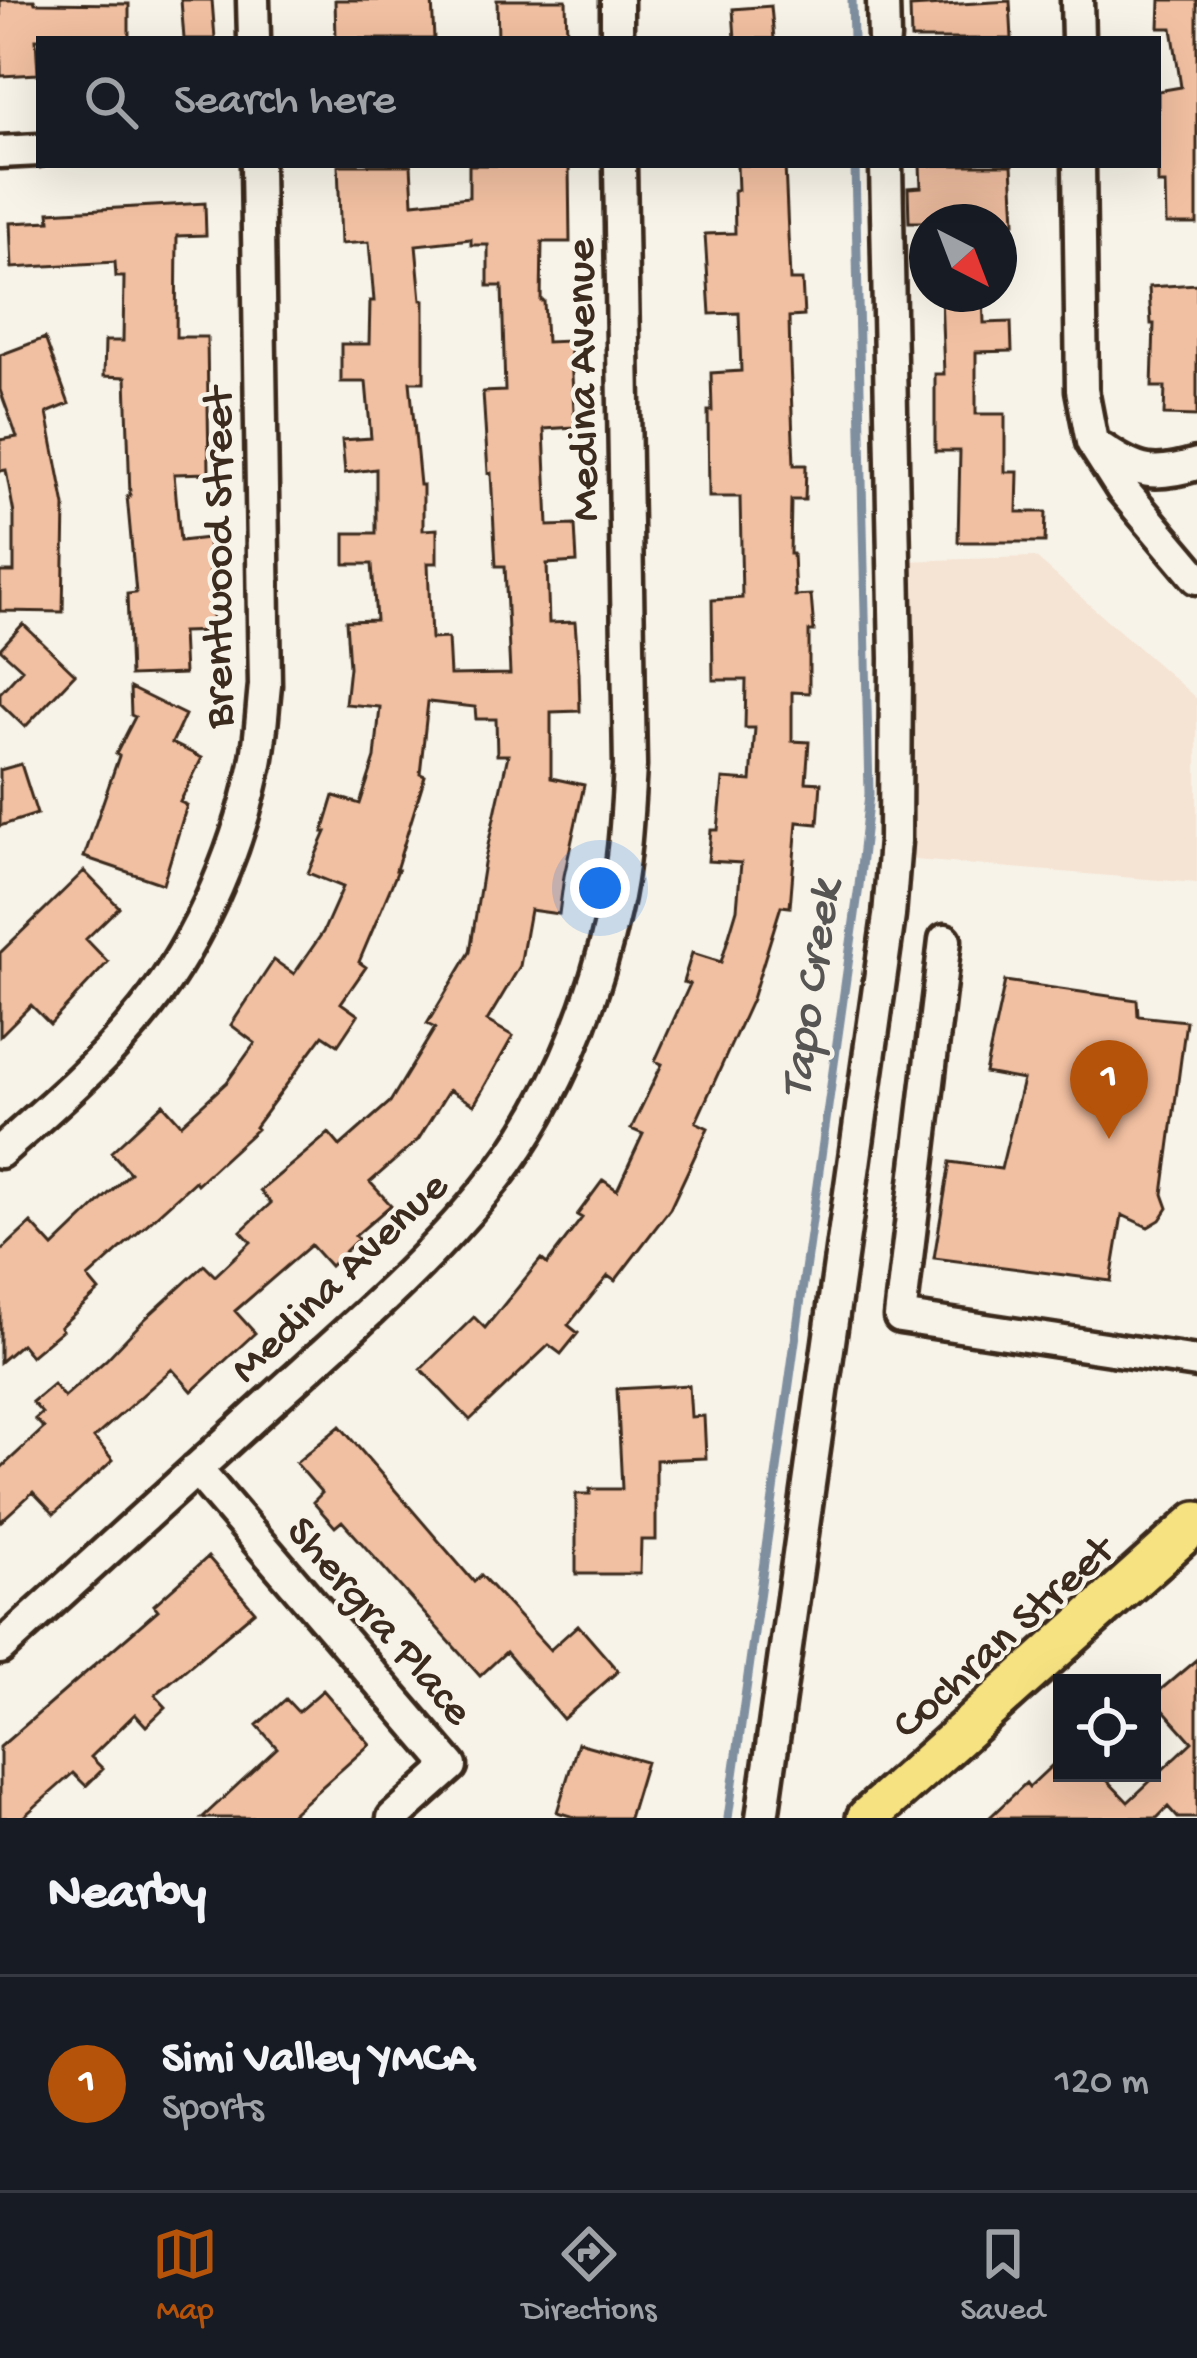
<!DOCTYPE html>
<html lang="en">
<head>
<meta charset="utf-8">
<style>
  body { margin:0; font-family:"Gochi Hand",sans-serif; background:#20242c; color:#f1f3f6 }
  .controls { position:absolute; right:36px; bottom:36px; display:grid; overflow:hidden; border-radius:0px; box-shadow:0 12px 48px #0002 }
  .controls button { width:108px; height:108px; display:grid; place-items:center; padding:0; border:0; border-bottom:3px solid #363941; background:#171b24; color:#f1f3f6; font:60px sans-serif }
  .compass { position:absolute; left:909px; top:204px; width:108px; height:108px; border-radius:50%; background:#171b24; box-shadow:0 12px 48px #0002; rotate:138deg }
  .you { position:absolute; left:600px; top:888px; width:42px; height:42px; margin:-30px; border:9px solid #fff; border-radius:50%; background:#1a73e8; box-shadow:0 0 0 18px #1a73e833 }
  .badge { display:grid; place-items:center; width:78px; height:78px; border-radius:50%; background:#b45309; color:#fff; font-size:39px; font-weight:700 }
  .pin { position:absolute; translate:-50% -99px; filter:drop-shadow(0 3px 6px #0008) }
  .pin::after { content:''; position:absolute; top:63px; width:42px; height:36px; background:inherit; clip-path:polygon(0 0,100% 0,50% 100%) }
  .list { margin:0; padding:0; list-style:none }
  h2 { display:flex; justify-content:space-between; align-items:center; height:156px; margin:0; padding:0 48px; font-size:51px }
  h2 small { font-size:39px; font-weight:400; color:#9ea1a6 }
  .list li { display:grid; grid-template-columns:78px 1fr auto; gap:36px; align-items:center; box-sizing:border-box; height:216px; padding:0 48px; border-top:3px solid #363941 }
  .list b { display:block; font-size:45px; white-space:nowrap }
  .list p { margin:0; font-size:39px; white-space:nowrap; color:#9ea1a6 }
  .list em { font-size:39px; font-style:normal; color:#9ea1a6 }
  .icon { flex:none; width:66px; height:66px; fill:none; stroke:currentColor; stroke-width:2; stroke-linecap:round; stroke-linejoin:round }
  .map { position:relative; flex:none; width:1197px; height:1818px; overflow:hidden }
  .search { position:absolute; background:#171b24; box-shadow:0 12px 48px #0002; left:36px; right:36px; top:36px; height:132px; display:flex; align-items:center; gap:30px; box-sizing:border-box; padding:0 42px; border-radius:0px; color:#9ea1a6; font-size:45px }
  .sheet { height:372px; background:#171b24 }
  nav { display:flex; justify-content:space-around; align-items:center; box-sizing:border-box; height:168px; border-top:3px solid #363941; background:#171b24; font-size:33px; color:#9ea1a6 }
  nav a { display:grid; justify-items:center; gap:6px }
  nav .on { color:#b45309 }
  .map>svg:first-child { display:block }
  .built { fill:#f5e3d3 }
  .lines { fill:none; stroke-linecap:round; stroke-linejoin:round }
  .stream { stroke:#7f8fa0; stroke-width:9 }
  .building { fill:#f1bfa1; stroke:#3b2a1e; stroke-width:3; fill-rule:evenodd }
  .minor-casing { stroke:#3b2a1e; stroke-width:39 }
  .major-casing { stroke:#3b2a1e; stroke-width:48 }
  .minor { stroke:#f7f3e8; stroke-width:30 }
  .major { stroke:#f6e281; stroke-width:39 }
  .labels { text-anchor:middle; stroke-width:9; stroke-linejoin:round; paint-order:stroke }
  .street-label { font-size:45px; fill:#3b2a1e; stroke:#f7f3e8 }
  .water-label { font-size:48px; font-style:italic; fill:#575454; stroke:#f7f3e8 }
</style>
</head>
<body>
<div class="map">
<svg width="1197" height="1818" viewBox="0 0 1197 1818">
  <rect width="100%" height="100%" fill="#f7f3e8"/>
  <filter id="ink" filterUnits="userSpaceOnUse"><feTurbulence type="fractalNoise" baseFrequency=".00833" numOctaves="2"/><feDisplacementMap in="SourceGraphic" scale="24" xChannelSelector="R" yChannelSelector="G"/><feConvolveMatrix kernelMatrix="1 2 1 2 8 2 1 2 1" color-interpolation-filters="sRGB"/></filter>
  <g filter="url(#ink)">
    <!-- built -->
    <path class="built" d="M 1035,557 L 1197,699 L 1197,883 L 903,859 L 903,561 Z"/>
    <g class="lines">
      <!-- stream -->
      <path class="stream" d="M 852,0 L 853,39
        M 728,1818 L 859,886 L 869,794 L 855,165"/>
    </g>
    <!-- building -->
    <path class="building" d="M 0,0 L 34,0 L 35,3 L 129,4 L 129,39 L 36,39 L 38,74 L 1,76 Z
      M 181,0 L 212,0 L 215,39 L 184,39 Z
      M 335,0 L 432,0 L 434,39 L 336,39 Z
      M 497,0 L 566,0 L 567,39 L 498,39 Z
      M 1160,0 L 1197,0 L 1197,224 L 1166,224 L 1165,184 L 1158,184 L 1158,91 L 1181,87 L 1172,28 L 1159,28 Z
      M 1010,1 L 1012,39 L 911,39 L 910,7 Z
      M 771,6 L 774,39 L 735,39 L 733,9 Z
      M 338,165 L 411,165 L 413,203 L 469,197 L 469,165 L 569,165 L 570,242 L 542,242 L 541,301 L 544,301 L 546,342 L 570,341 L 575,427 L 544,429 L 548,526 L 575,525 L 577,562 L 547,564 L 549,623 L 575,622 L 579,673 L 580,711 L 551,712 L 551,778 L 584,785 L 564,876 L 559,914 L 530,910 L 520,966 L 487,1021 L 513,1036 L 474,1105 L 449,1090 L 418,1140 L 370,1182 L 391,1205 L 355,1236 L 358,1239 L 330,1266 L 311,1245 L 235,1311 L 255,1333 L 192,1391 L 172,1369 L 94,1438 L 113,1460 L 54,1514 L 33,1492 L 0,1522 L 0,1469 L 44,1428 L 35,1419 L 42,1413 L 32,1402 L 53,1384 L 64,1397 L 106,1360 L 144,1320 L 204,1265 L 215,1276 L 251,1242 L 241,1231 L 271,1203 L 260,1191 L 329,1133 L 340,1146 L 390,1102 L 435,1028 L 427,1024 L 470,952 L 484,863 L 508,755 L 497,755 L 496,719 L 476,719 L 475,707 L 428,702 L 420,774 L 425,776 L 396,870 L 398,870 L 359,962 L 366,967 L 341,1003 L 358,1015 L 338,1045 L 323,1035 L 255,1127 L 257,1129 L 197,1184 L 195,1181 L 88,1278 L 99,1291 L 60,1327 L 62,1330 L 31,1356 L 21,1344 L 0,1362 L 0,1252 L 31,1223 L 53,1247 L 130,1173 L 111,1152 L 163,1104 L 181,1124 L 227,1082 L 255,1043 L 231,1025 L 274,960 L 294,974 L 323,932 L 343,887 L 308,873 L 326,832 L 323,832 L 334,796 L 360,804 L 375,758 L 380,707 L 345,704 L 349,667 L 346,621 L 376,620 L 372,564 L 345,564 L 345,533 L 376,533 L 376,469 L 345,473 L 342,440 L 371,438 L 366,382 L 341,382 L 341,344 L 369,344 L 370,301 L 374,301 L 369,242 L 341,244 ZM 471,239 L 471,245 L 488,245 L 488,286 L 502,286 L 505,391 L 483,392 L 488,473 L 491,473 L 496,566 L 505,566 L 510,674 L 450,675 L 448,638 L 431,639 L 428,563 L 437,563 L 437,529 L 423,530 L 423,485 L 420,485 L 410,382 L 424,382 L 424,300 L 421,300 L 416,245 Z
      M 737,165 L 785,165 L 790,280 L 802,280 L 804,316 L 789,317 L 790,361 L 794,465 L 806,465 L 805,500 L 791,500 L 790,554 L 793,554 L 795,596 L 811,595 L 814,631 L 809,631 L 809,693 L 792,692 L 792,741 L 809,742 L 806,782 L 821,783 L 818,824 L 797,822 L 790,907 L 781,906 L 752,999 L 696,1122 L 708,1128 L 670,1209 L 615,1281 L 608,1276 L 568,1325 L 578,1333 L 561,1354 L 549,1345 L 470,1420 L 421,1369 L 474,1317 L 485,1328 L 541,1259 L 547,1264 L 582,1218 L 577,1215 L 603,1180 L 617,1190 L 643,1134 L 631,1129 L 662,1064 L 655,1061 L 690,984 L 683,982 L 692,953 L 721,962 L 737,909 L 741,863 L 708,861 L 711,830 L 718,830 L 723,779 L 751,781 L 755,728 L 745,728 L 746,680 L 713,680 L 712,600 L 742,598 L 740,497 L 709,497 L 708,411 L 712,411 L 711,373 L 741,371 L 739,313 L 710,314 L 705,234 L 735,233 L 734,190 L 738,190 Z
      M 920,165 L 1012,165 L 1015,222 L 909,222 L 908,188 L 921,187 Z
      M 205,203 L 206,235 L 177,236 L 176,337 L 207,337 L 209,473 L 174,474 L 180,541 L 208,538 L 213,631 L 182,632 L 184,674 L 130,676 L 127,594 L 136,593 L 127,496 L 130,496 L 126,377 L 104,376 L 105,341 L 123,341 L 124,277 L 116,277 L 115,262 L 12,268 L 10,223 L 50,221 L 49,212 Z
      M 1197,284 L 1197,416 L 1164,415 L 1165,387 L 1152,387 L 1154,324 L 1151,324 L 1149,287 Z
      M 941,294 L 983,294 L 984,323 L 1011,322 L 1012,351 L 976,352 L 976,414 L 1005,414 L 1005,472 L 1018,472 L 1017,512 L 1046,512 L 1045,542 L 958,542 L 960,451 L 935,451 L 935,374 L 944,374 Z
      M 45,338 L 69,404 L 47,413 L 65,506 L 63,612 L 0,611 L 0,572 L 14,572 L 14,514 L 6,470 L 0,471 L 0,440 L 17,437 L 0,390 L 0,355 Z
      M 23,624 L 75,674 L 25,727 L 0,703 L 0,693 L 22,669 L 0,649 Z
      M 130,688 L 185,715 L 172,743 L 202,758 L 180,802 L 187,805 L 163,884 L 84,857 L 119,756 L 116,754 L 135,717 L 131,715 Z
      M 21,764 L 37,814 L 0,826 L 0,770 Z
      M 84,871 L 119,907 L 86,939 L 108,962 L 50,1024 L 31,1005 L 0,1036 L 0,953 Z
      M 1005,981 L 1137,1000 L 1138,1016 L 1186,1021 L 1163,1194 L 1168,1208 L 1160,1220 L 1148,1227 L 1122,1215 L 1111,1281 L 934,1258 L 950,1162 L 1001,1169 L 1023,1080 L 985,1073 Z
      M 689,1385 L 691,1417 L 704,1416 L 706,1458 L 656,1460 L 656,1540 L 641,1540 L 640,1574 L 576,1574 L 576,1494 L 590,1494 L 590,1489 L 622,1489 L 617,1389 Z
      M 340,1426 L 474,1582 L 481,1575 L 550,1650 L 578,1625 L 618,1671 L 563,1719 L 506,1652 L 480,1676 L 342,1521 L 335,1527 L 313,1502 L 322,1493 L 296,1463 Z
      M 208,1557 L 255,1611 L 155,1695 L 166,1707 L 146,1726 L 135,1714 L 91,1757 L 103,1769 L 86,1786 L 73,1773 L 22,1818 L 0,1818 L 0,1747 L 158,1610 L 154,1605 Z
      M 1197,1659 L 1197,1818 L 1178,1818 L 1168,1807 L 1157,1818 L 989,1818 L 1026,1783 L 1029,1787 L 1062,1756 L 1062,1773 L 1100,1773 L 1128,1802 L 1192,1742 L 1152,1697 Z
      M 323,1690 L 370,1744 L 287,1818 L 202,1818 L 277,1748 L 257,1725 L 286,1699 L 298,1712 Z
      M 578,1743 L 646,1762 L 629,1818 L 577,1818 L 557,1812 Z"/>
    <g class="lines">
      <!-- minor casing -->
      <g class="minor-casing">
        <path id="minor" d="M 253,0 L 254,39
          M 617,0 L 617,39
          M 883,0 L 884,39
          M 1077,0 L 1078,39
          M 0,152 L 39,150
          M 1079,165 L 1082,390 L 1092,442 L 1122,489 L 1197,578
          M 1102,449 C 1138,474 1155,477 1197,464
          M 945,940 L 900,1317 L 1197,1362
          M 0,1152 C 46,1111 93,1071 133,1024 C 193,955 236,857 255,768 C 261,741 262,712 265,685 L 257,165
          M 196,1469 L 451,1766 L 393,1818
          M 0,1648 C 90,1566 180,1484 270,1402 C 345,1334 421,1269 485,1191 C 551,1112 592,1010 614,911 C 625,863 627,815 630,766 L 620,165
          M 762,1818 L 889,916 L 895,841 L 896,658 L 886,165"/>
      </g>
      <!-- major casing -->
      <g class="major-casing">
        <path id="major" d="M 867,1818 L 1197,1522"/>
      </g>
      <!-- minor -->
      <use href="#minor" class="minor"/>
      <!-- major -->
      <use href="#major" class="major"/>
    </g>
  </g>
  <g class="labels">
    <!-- street labels -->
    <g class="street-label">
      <text transform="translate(578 380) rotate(-91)" y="16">Medina Avenue</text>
      <text transform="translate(214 558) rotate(-90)" y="16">Brentwood Street</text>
      <text transform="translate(336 1274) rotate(-44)" y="16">Medina Avenue</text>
      <text transform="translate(383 1618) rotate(49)" y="16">Shergra Place</text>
      <text transform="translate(1000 1634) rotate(-42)" y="16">Cochran Street</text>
    </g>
    <!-- water labels -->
    <g class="water-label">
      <text transform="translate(806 989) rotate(-82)" y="17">Tapo Creek</text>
    </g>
  </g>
</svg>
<div class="controls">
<button><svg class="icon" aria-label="locate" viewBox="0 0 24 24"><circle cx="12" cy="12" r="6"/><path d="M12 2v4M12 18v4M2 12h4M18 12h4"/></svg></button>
</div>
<svg class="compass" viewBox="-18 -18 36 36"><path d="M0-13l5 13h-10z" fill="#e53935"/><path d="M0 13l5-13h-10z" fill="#9ea1a6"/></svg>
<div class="you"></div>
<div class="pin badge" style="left:1109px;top:1139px">1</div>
<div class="search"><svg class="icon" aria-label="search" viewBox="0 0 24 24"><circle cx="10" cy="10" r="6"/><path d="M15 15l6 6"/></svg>Search here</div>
</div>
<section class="sheet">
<h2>Nearby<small></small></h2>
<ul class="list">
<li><span class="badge">1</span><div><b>Simi Valley YMCA</b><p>Sports</p></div><em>120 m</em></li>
</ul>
</section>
<nav>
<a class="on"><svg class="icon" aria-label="map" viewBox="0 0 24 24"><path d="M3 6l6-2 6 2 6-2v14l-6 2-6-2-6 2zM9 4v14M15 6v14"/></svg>Map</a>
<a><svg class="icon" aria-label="directions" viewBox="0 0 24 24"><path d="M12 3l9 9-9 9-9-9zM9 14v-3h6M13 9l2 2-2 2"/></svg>Directions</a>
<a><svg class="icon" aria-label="saved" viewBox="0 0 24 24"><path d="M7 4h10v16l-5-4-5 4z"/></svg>Saved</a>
</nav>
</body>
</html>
